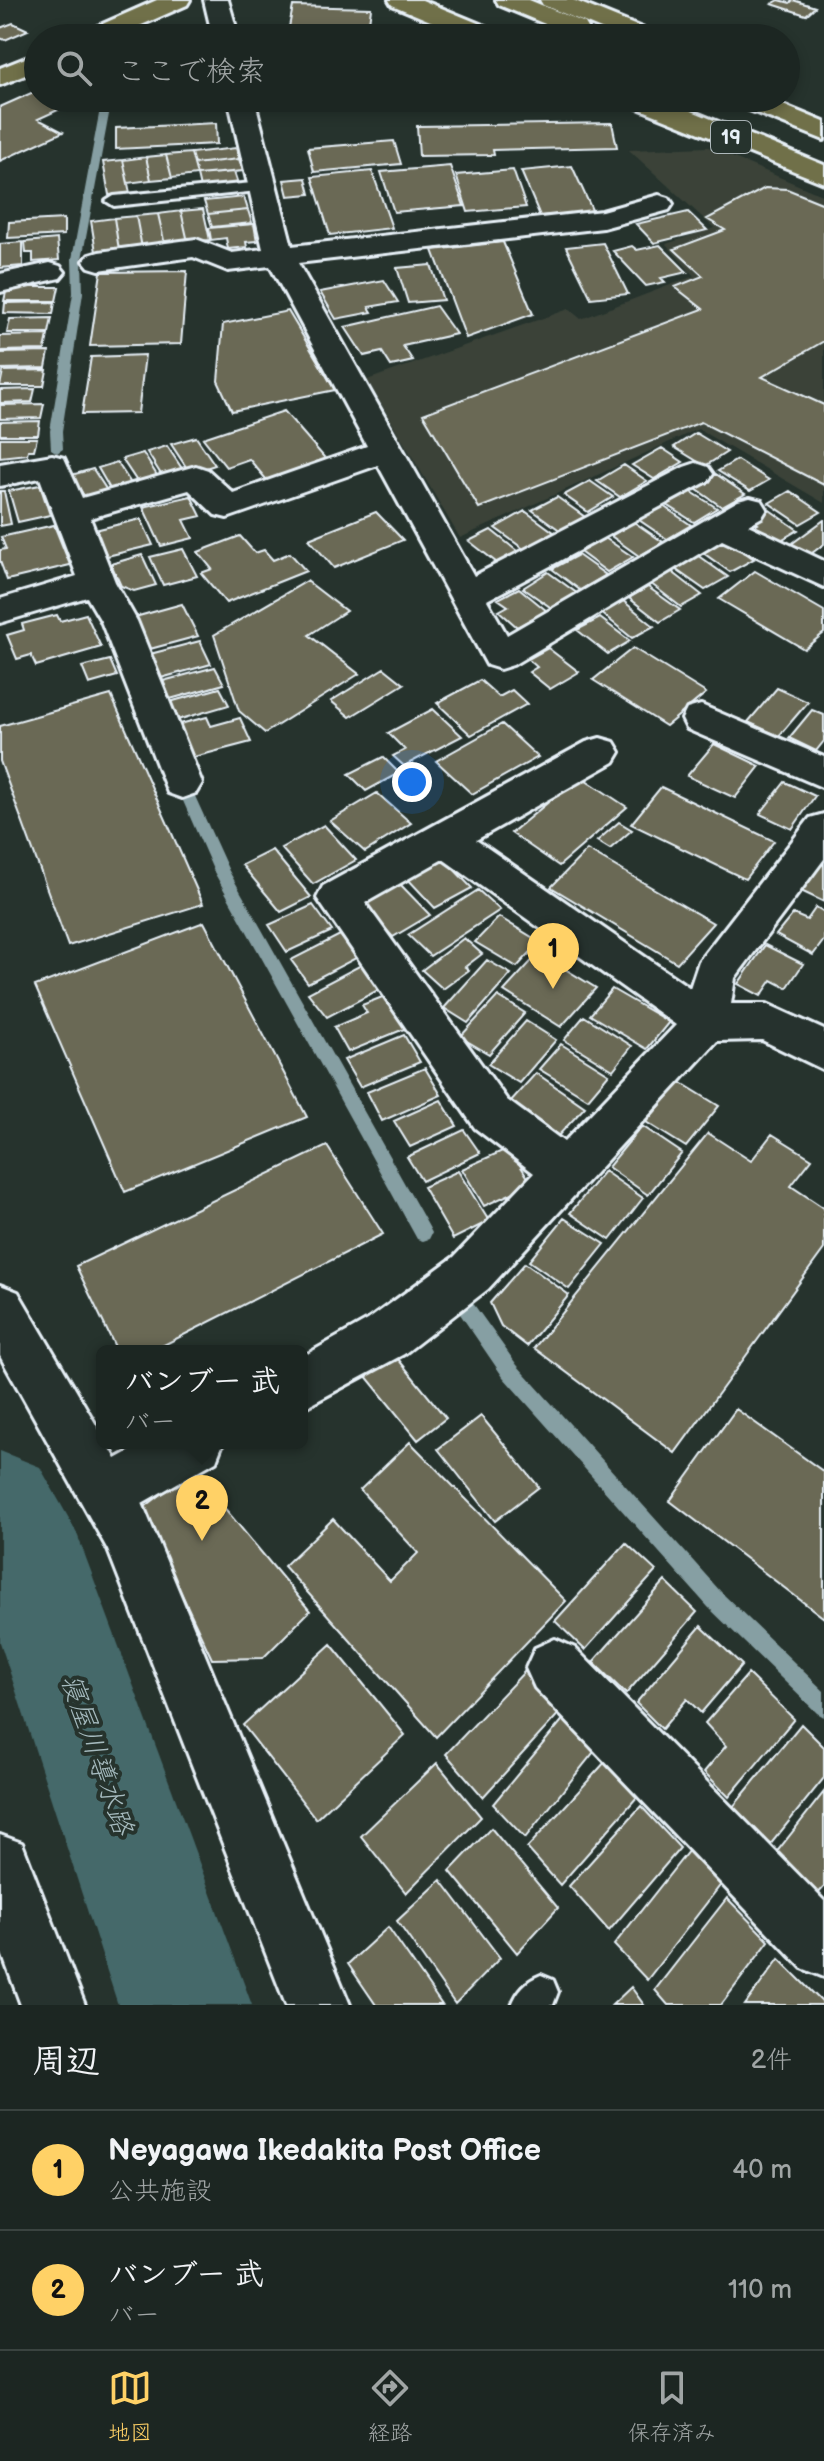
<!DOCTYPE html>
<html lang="ja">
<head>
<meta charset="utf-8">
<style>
  body { margin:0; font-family:"Balsamiq Sans","Klee One",sans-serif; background:#29322f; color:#f1f3f6 }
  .you { position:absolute; left:412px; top:782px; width:28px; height:28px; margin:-20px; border:6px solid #fff; border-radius:50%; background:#1a73e8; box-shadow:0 0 0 12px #1a73e833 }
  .badge { display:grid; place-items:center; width:52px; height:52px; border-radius:50%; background:#ffd166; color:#111; font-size:26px; font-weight:700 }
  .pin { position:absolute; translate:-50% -66px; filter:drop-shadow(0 2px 4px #0008) }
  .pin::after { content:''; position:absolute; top:42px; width:28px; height:24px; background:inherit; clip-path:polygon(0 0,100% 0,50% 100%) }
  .popup { position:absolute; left:96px; top:1345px; width:212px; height:104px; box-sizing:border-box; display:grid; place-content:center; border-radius:12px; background:#1c2622; filter:drop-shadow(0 2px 6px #0005); font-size:26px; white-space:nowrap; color:#a0a5a5 }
  .popup b { font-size:30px; color:#f1f3f6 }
  .popup::after { content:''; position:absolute; left:50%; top:100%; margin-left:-16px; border:16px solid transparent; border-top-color:#1c2622 }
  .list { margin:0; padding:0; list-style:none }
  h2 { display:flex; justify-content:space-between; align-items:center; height:104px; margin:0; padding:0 32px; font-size:34px }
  h2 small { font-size:26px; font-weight:400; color:#a0a5a5 }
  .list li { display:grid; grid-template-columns:52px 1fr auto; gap:24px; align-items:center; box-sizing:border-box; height:120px; padding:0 32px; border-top:2px solid #3a4340 }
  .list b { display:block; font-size:30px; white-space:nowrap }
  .list p { margin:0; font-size:26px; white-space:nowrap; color:#a0a5a5 }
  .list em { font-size:26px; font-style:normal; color:#a0a5a5 }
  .icon { flex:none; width:44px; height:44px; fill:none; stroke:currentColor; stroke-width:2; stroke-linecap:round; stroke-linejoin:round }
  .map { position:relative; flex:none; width:824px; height:2005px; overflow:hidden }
  .search { position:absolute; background:#1c2622; box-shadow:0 4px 12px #0003; left:24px; right:24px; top:24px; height:88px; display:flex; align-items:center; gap:20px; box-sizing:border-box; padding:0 28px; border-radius:44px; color:#a0a5a5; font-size:30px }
  .sheet { height:344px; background:#1c2622 }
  nav { display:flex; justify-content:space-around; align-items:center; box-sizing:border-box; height:112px; border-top:2px solid #3a4340; background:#1c2622; font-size:22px; color:#a0a5a5 }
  nav a { display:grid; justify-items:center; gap:4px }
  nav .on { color:#ffd166 }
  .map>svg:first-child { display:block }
  .built { fill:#3a4339 }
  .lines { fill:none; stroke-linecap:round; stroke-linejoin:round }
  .stream { fill:#869fa3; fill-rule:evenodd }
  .river { fill:#44696a; fill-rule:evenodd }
  .building { fill:#6a6954; stroke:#e8f1f8; stroke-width:2 }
  .service-casing { stroke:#e8f1f8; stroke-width:6 }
  .minor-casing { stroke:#e8f1f8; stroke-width:6 }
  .primary-casing { stroke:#e8f1f8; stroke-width:6 }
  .trunk-casing { stroke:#e8f1f8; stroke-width:6 }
  .service { fill:#26332d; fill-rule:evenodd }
  .minor { fill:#26332d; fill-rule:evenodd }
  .primary { fill:#6f704a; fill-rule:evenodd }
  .trunk { fill:#6f704a; fill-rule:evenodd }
  .labels { text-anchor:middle; stroke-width:8; stroke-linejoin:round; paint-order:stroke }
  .shield { fill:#26332d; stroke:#aeb8bb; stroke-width:2 }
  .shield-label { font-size:20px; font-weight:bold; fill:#e8f1f8 }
  .near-water-label { font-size:28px; font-style:italic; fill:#a6bbbf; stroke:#26332d }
</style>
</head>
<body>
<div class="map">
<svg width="824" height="2005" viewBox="0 0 824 2005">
  <rect width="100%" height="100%" fill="#26332d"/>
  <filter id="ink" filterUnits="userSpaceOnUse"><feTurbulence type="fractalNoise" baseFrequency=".0125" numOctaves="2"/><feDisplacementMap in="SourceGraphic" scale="16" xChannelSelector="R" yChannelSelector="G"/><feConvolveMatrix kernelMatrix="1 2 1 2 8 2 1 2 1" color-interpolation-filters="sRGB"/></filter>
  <g filter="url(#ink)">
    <!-- built -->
    <path class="built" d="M 708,147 L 824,196 L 824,503 L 698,429 L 460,538 L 367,380 L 569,309 L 581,319 L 694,276 L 666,244 L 714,228 L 629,150 Z"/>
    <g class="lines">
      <!-- stream -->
      <path class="stream" d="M 102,98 L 112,98 L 82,259 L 83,293 L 62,431 L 63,449 L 57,453 L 51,449 L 50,431 L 73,293 L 72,259 Z
        M 187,789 L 194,794 L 229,871 L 429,1227 L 432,1233 L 429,1239 L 423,1241 L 417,1239 L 214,872 L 180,794 Z
        M 464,1297 L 470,1299 L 517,1365 L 722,1593 L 824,1691 L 824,1717 L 817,1713 L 708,1607 L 503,1377 L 458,1311 L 455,1305 L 458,1299 Z"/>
      <!-- river -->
      <path class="river" d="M 0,1451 L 40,1467 L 76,1531 L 252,2005 L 118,2005 L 0,1642 Z"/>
    </g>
    <!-- building -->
    <path class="building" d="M 779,0 L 790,3 L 793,0 L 815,7 L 806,15 L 772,4 Z
      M 293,6 L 371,8 L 367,38 L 287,38 Z
      M 13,23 L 28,30 L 5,40 L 0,38 L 0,28 Z
      M 732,28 L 758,38 L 731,38 L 721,34 Z
      M 38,90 L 38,98 L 84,98 L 38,119 L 63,132 L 0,161 L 0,107 Z
      M 216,123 L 217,144 L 116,149 L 116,128 Z
      M 612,123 L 617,147 L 493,150 L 494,155 L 419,156 L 417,126 Z
      M 394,141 L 401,164 L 314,172 L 308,148 Z
      M 236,148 L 239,159 L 194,164 L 191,153 Z
      M 191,153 L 197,175 L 172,178 L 166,155 Z
      M 166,155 L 172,178 L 151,180 L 146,157 Z
      M 146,157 L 151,180 L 128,183 L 123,160 Z
      M 239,159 L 243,171 L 197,175 L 194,164 Z
      M 123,160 L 130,193 L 109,195 L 103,162 Z
      M 450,166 L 464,206 L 394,212 L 381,172 Z
      M 572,166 L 593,212 L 540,216 L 521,171 Z
      M 513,170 L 526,207 L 468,212 L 456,175 Z
      M 372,171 L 392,228 L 330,235 L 312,177 Z
      M 234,172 L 238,184 L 200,188 L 197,175 Z
      M 306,178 L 310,194 L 288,196 L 284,180 Z
      M 765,188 L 787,189 L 824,204 L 824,341 L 762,377 L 824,405 L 824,485 L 701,422 L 479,508 L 423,414 L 703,309 L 675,287 L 703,276 L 674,249 L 725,230 L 707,219 Z
      M 244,197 L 248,210 L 208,214 L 204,201 Z
      M 203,209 L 210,240 L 188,242 L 181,211 Z
      M 248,210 L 252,223 L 212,227 L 208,214 Z
      M 181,211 L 188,242 L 165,245 L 158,214 Z
      M 688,212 L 707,230 L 654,243 L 636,224 Z
      M 158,214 L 165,245 L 142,248 L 136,216 Z
      M 136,216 L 142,248 L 119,250 L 114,218 Z
      M 114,218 L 119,250 L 96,252 L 91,221 Z
      M 64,219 L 64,235 L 8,238 L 9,222 Z
      M 254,224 L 257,241 L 246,242 L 247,247 L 228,249 L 226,238 L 211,240 L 209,228 Z
      M 57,239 L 59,260 L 33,262 L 33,253 L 26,253 L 25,242 Z
      M 23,242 L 23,266 L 0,268 L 0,244 Z
      M 503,242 L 533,314 L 466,338 L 433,250 Z
      M 603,243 L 628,294 L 591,298 L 566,247 Z
      M 660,245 L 687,272 L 661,278 L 665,282 L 646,286 L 613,251 L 632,246 L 637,250 Z
      M 431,265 L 443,300 L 408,303 L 397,268 Z
      M 187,271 L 181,344 L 90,346 L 101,272 Z
      M 384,280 L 398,302 L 369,307 L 372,312 L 336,319 L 320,292 Z
      M 14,287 L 59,287 L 56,301 L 4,301 L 6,292 L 13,292 Z
      M 55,302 L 53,314 L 4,313 L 5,303 Z
      M 436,306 L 456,334 L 403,346 L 413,361 L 391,366 L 382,352 L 364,356 L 345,327 Z
      M 288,311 L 335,390 L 232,411 L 218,381 L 223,324 Z
      M 52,318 L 49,333 L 7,333 L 10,319 Z
      M 48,335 L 45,350 L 0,351 L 0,336 Z
      M 49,352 L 46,368 L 0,369 L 0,353 Z
      M 145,355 L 138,413 L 82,414 L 91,357 Z
      M 47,370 L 44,386 L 0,386 L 3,371 Z
      M 35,389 L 32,402 L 0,403 L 0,390 Z
      M 44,404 L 41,418 L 0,419 L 0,405 Z
      M 284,411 L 330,464 L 271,485 L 249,459 L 226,467 L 203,438 Z
      M 40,421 L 38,435 L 0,435 L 0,422 Z
      M 696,433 L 727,452 L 705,466 L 674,447 Z
      M 196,437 L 215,465 L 190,473 L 171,444 Z
      M 0,438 L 37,438 L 34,450 L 28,450 L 27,454 L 0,457 Z
      M 167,446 L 183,470 L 162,476 L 147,452 Z
      M 662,448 L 683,462 L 654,479 L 632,465 Z
      M 143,453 L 158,477 L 138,483 L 122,459 Z
      M 737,460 L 769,480 L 750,491 L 718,471 Z
      M 117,462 L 134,488 L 113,494 L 98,468 Z
      M 624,465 L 647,481 L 620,497 L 597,481 Z
      M 93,469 L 110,495 L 88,502 L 71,475 Z
      M 716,474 L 745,494 L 722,507 L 693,487 Z
      M 590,481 L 613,497 L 588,512 L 564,495 Z
      M 40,485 L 50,515 L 18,522 L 9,491 Z
      M 687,489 L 717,508 L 694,522 L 664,503 Z
      M 0,491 L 4,491 L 11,524 L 0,526 Z
      M 790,491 L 821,512 L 800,524 L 769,503 Z
      M 191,496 L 201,516 L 184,520 L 193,538 L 161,546 L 143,507 Z
      M 557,497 L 585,517 L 561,531 L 532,510 Z
      M 663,506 L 691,525 L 667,539 L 639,520 Z
      M 767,508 L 798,530 L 774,544 L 751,528 L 758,524 L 749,518 Z
      M 525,511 L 555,533 L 525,550 L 495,528 Z
      M 376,512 L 403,540 L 334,568 L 309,539 Z
      M 141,519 L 153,545 L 107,556 L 95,530 Z
      M 824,520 L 824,544 L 808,556 L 790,545 Z
      M 634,522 L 663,542 L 639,556 L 611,536 Z
      M 54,525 L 70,565 L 7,580 L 0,561 L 0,550 L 6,549 L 1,537 Z
      M 491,530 L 522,555 L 501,566 L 469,541 Z
      M 240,536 L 255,553 L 264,550 L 273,560 L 290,553 L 306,571 L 226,603 L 201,573 L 212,569 L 198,552 Z
      M 605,538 L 633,557 L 607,572 L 580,552 Z
      M 726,539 L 754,559 L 730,572 L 702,552 Z
      M 183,549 L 197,576 L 163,585 L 150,557 Z
      M 142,555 L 156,585 L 134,591 L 121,586 L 111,564 Z
      M 578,555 L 606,575 L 580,590 L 552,569 Z
      M 697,555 L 728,577 L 705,590 L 675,569 Z
      M 671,571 L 702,595 L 681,607 L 650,583 Z
      M 755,571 L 824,611 L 824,633 L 804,649 L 719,599 Z
      M 548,572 L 578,594 L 553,609 L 523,588 Z
      M 307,581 L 346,611 L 309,635 L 359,674 L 265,733 L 239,711 L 214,635 Z
      M 648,587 L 680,610 L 660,622 L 629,598 Z
      M 519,588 L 547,611 L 517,627 L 499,611 L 508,606 L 498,599 Z
      M 622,600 L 654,626 L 632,638 L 600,612 Z
      M 182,604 L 198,636 L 150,649 L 135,617 Z
      M 86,614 L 101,647 L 36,666 L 31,655 L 17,659 L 7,635 L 24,630 L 22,624 L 57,615 L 60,621 Z
      M 600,618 L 630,641 L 608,654 L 577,630 Z
      M 200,641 L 211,664 L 161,678 L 150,654 Z
      M 548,648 L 579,672 L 550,689 L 529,672 L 537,667 L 528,659 Z
      M 633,648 L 706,693 L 666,726 L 593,680 Z
      M 110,660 L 117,676 L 89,684 L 82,667 Z
      M 215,667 L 224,684 L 170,699 L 163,681 Z
      M 384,668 L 404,684 L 350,717 L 331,701 Z
      M 480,680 L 499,697 L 512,690 L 527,704 L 471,735 L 437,703 Z
      M 220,688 L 229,705 L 174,721 L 166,703 Z
      M 777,688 L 808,702 L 779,736 L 748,722 Z
      M 111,695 L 203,904 L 68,946 L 0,761 L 0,726 Z
      M 433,709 L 462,736 L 404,766 L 393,756 L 405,750 L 388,733 Z
      M 812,710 L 824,715 L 824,741 L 816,751 L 789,738 Z
      M 207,717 L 211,726 L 240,718 L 251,742 L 190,758 L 176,725 Z
      M 502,724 L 538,757 L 472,794 L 436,761 Z
      M 714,744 L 760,766 L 735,798 L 687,776 Z
      M 383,757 L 399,773 L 366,791 L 349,774 Z
      M 580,776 L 627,807 L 559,866 L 511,833 Z
      M 785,782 L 815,796 L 792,829 L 760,814 Z
      M 661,787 L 774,841 L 745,879 L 631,824 Z
      M 377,793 L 411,823 L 365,852 L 330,821 Z
      M 619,822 L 632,830 L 610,849 L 597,841 Z
      M 324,825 L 356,860 L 313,884 L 281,848 Z
      M 272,850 L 311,897 L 281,912 L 242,865 Z
      M 587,850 L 713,923 L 677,963 L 551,887 Z
      M 442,857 L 472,888 L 435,908 L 406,877 Z
      M 820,861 L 824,863 L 824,902 L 801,891 Z
      M 399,883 L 430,915 L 393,937 L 362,904 Z
      M 478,890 L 500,910 L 430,956 L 408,935 Z
      M 313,905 L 332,931 L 287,952 L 269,925 Z
      M 816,907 L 824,912 L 824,940 L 813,955 L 776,935 L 793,914 L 807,920 Z
      M 499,917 L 540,942 L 517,967 L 475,942 Z
      M 204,922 L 307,1117 L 125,1192 L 35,986 Z
      M 340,935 L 358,957 L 308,983 L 291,960 Z
      M 464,938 L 482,954 L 465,967 L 469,970 L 443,989 L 422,970 Z
      M 765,945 L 803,964 L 787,988 L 772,980 L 761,996 L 738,984 Z
      M 539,953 L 596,988 L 561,1027 L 504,991 Z
      M 487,960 L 511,974 L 468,1023 L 444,1008 Z
      M 363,964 L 382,988 L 327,1017 L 308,993 Z
      M 612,989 L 669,1022 L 647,1049 L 590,1015 Z
      M 390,994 L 409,1027 L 348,1052 L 334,1027 L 367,1013 L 362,1005 Z
      M 498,996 L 525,1013 L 489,1054 L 460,1037 Z
      M 584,1016 L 632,1046 L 613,1070 L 564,1040 Z
      M 526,1021 L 556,1040 L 519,1083 L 488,1064 Z
      M 404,1035 L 420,1062 L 360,1087 L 344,1060 Z
      M 561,1044 L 609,1074 L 588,1099 L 539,1069 Z
      M 425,1068 L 441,1095 L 382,1121 L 367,1092 Z
      M 536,1073 L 585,1107 L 558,1136 L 509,1103 Z
      M 680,1082 L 719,1106 L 686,1147 L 646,1122 Z
      M 441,1100 L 457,1126 L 410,1147 L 394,1121 Z
      M 642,1126 L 682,1153 L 648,1195 L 608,1167 Z
      M 464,1130 L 480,1153 L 422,1181 L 407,1157 Z
      M 708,1133 L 751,1161 L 772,1134 L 812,1159 L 791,1186 L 824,1208 L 824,1249 L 675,1453 L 534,1348 Z
      M 327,1146 L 383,1234 L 152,1351 L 117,1351 L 76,1266 Z
      M 509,1148 L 532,1184 L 484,1206 L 462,1169 Z
      M 458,1171 L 489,1221 L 453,1239 L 423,1187 Z
      M 604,1171 L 643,1198 L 610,1240 L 570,1213 Z
      M 564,1218 L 605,1244 L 569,1289 L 529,1261 Z
      M 525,1263 L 569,1295 L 527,1346 L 501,1326 L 490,1303 Z
      M 394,1354 L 446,1418 L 418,1440 L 365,1375 Z
      M 736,1409 L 824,1472 L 824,1618 L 670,1501 Z
      M 481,1416 L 539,1487 L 495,1521 L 438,1449 Z
      M 410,1442 L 566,1601 L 436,1737 L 284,1566 L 333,1519 L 390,1581 L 418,1553 L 360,1490 Z
      M 193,1470 L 310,1611 L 263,1658 L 212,1659 L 142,1509 Z
      M 626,1543 L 656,1571 L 585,1650 L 555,1621 Z
      M 665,1581 L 697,1612 L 626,1694 L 593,1662 Z
      M 701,1626 L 742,1665 L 701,1713 L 687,1699 L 662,1729 L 636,1703 Z
      M 331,1644 L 405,1735 L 316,1819 L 243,1725 Z
      M 526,1670 L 563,1709 L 483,1797 L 446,1754 Z
      M 748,1674 L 794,1719 L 729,1797 L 704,1772 L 726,1746 L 705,1723 Z
      M 565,1717 L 597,1748 L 525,1838 L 493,1804 Z
      M 801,1724 L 824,1747 L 824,1778 L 770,1845 L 733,1807 Z
      M 606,1761 L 638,1796 L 560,1885 L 527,1848 Z
      M 437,1763 L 481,1817 L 406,1893 L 361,1836 Z
      M 824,1792 L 824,1887 L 817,1895 L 776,1853 Z
      M 641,1806 L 680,1848 L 609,1931 L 569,1886 Z
      M 491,1828 L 558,1908 L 517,1953 L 450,1871 Z
      M 689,1850 L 722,1883 L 647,1980 L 614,1945 Z
      M 441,1880 L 500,1958 L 455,2004 L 397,1921 Z
      M 727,1898 L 769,1941 L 721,2005 L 668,2005 L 655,1990 Z
      M 388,1927 L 442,2005 L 376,2005 L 348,1964 Z
      M 779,1959 L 824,2004 L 824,2005 L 745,2005 Z
      M 631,1987 L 644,2005 L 612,2005 Z"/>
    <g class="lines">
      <!-- service casing -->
      <g class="service-casing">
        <path id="service" d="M 263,182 L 268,184 L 268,190 L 114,206 L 106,201 L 114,196 Z
          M 541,1975 L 553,1980 L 558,1992 L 553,2005 L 512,2005 C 518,1990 526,1981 541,1975 Z"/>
      </g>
      <!-- minor casing -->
      <g class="minor-casing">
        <path id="minor" d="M 204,0 L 228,0 L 239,38 L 213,38 Z
          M 228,98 L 254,98 L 292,246 L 602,211 L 659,195 L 669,198 L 673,204 L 669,210 L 603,228 L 298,263 L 474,576 L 684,467 L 696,463 L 708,467 L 713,474 L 708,481 L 487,600 L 507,635 L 738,501 L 750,498 L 762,501 L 767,509 L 762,517 L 748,525 L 824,561 L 824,587 L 722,540 L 513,665 L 500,669 L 487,665 L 378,465 L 227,518 L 215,515 L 189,490 L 90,518 L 115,582 L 137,621 L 202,783 L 196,793 L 182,798 L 168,793 L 101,621 L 87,597 L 0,623 L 0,599 L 77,576 L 40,478 L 0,486 L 0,464 L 52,455 L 64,458 L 82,498 L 196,466 L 208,470 L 233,493 L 367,446 L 270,266 L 228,271 L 193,257 L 99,270 L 89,267 L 84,261 L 89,255 L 99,252 L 196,239 L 232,253 L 263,249 Z
          M 50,263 L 60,266 L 65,272 L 60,278 L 0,292 L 0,274 Z
          M 701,705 L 824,757 L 824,788 L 687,729 L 682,719 L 687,709 Z
          M 600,738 L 614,742 L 620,752 L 614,762 L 476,840 L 690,988 L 699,961 L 810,818 L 824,814 L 824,859 L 735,978 L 731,1004 L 767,1004 L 824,1030 L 824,1070 L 762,1040 L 717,1041 L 488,1289 L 404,1354 L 302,1409 L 302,1357 L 368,1320 L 454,1257 L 534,1173 L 475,1128 L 317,898 L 323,886 L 586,742 ZM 443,859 L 676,1025 L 564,1142 L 507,1100 L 365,903 Z
          M 0,1285 L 18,1292 L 102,1435 L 102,1443 L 107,1443 L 116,1459 L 145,1443 L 223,1443 L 216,1461 L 142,1503 L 350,2005 L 286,2005 L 108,1550 L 0,1356 Z
          M 555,1639 L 575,1648 L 824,1901 L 824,1977 L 802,1968 L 535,1688 L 526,1668 L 535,1648 Z
          M 0,1835 L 22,1843 L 85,2005 L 21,2005 L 0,1948 Z"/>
      </g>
      <!-- primary casing -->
      <g class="primary-casing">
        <path id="primary" d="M 389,0 L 422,0 L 502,33 L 506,38 L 471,38 L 392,5 Z
          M 496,0 L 529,0 L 585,23 L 588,28 L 585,33 L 567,33 L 499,5 Z
          M 540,0 L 573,0 L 654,33 L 658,38 L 623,38 L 543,5 Z
          M 624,98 L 660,98 L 824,165 L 824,183 L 628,104 Z
          M 730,98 L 766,98 L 824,122 L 824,140 L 734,104 Z"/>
      </g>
      <!-- trunk casing -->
      <g class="trunk-casing">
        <path id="trunk" d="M 157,0 L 190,0 L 187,5 L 112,38 L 78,38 L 82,33 Z
          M 38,53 L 38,70 L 0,85 L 0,68 Z"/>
      </g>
      <!-- service -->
      <use href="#service" class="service"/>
      <!-- minor -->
      <use href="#minor" class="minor"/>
      <!-- primary -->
      <use href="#primary" class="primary"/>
      <!-- trunk -->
      <use href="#trunk" class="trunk"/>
    </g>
  </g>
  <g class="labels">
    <!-- shield labels -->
    <rect class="shield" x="711" y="121" width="40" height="32" rx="6"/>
    <g class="shield-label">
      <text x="731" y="144">19</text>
    </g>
    <!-- near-water labels -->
    <g class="near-water-label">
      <text transform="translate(98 1754) rotate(71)" y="10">寝屋川導水路</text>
    </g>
  </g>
</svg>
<div class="you"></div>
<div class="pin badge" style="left:553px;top:989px">1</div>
<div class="pin badge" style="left:202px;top:1541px">2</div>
<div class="popup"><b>バンブー 武</b>バー</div>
<div class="search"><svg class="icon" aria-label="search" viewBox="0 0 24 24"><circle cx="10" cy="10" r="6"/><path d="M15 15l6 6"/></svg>ここで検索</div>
</div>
<section class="sheet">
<h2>周辺<small>2件</small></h2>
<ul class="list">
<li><span class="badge">1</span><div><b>Neyagawa Ikedakita Post Office</b><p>公共施設</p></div><em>40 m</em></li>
<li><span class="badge">2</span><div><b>バンブー 武</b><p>バー</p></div><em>110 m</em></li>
</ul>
</section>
<nav>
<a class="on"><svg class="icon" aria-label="map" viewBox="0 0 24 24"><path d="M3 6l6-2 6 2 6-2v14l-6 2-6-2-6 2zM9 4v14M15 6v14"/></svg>地図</a>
<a><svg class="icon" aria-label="directions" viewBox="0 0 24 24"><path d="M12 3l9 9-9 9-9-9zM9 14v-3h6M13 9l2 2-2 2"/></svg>経路</a>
<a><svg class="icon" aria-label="saved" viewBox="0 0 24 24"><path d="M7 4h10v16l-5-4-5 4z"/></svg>保存済み</a>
</nav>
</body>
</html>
